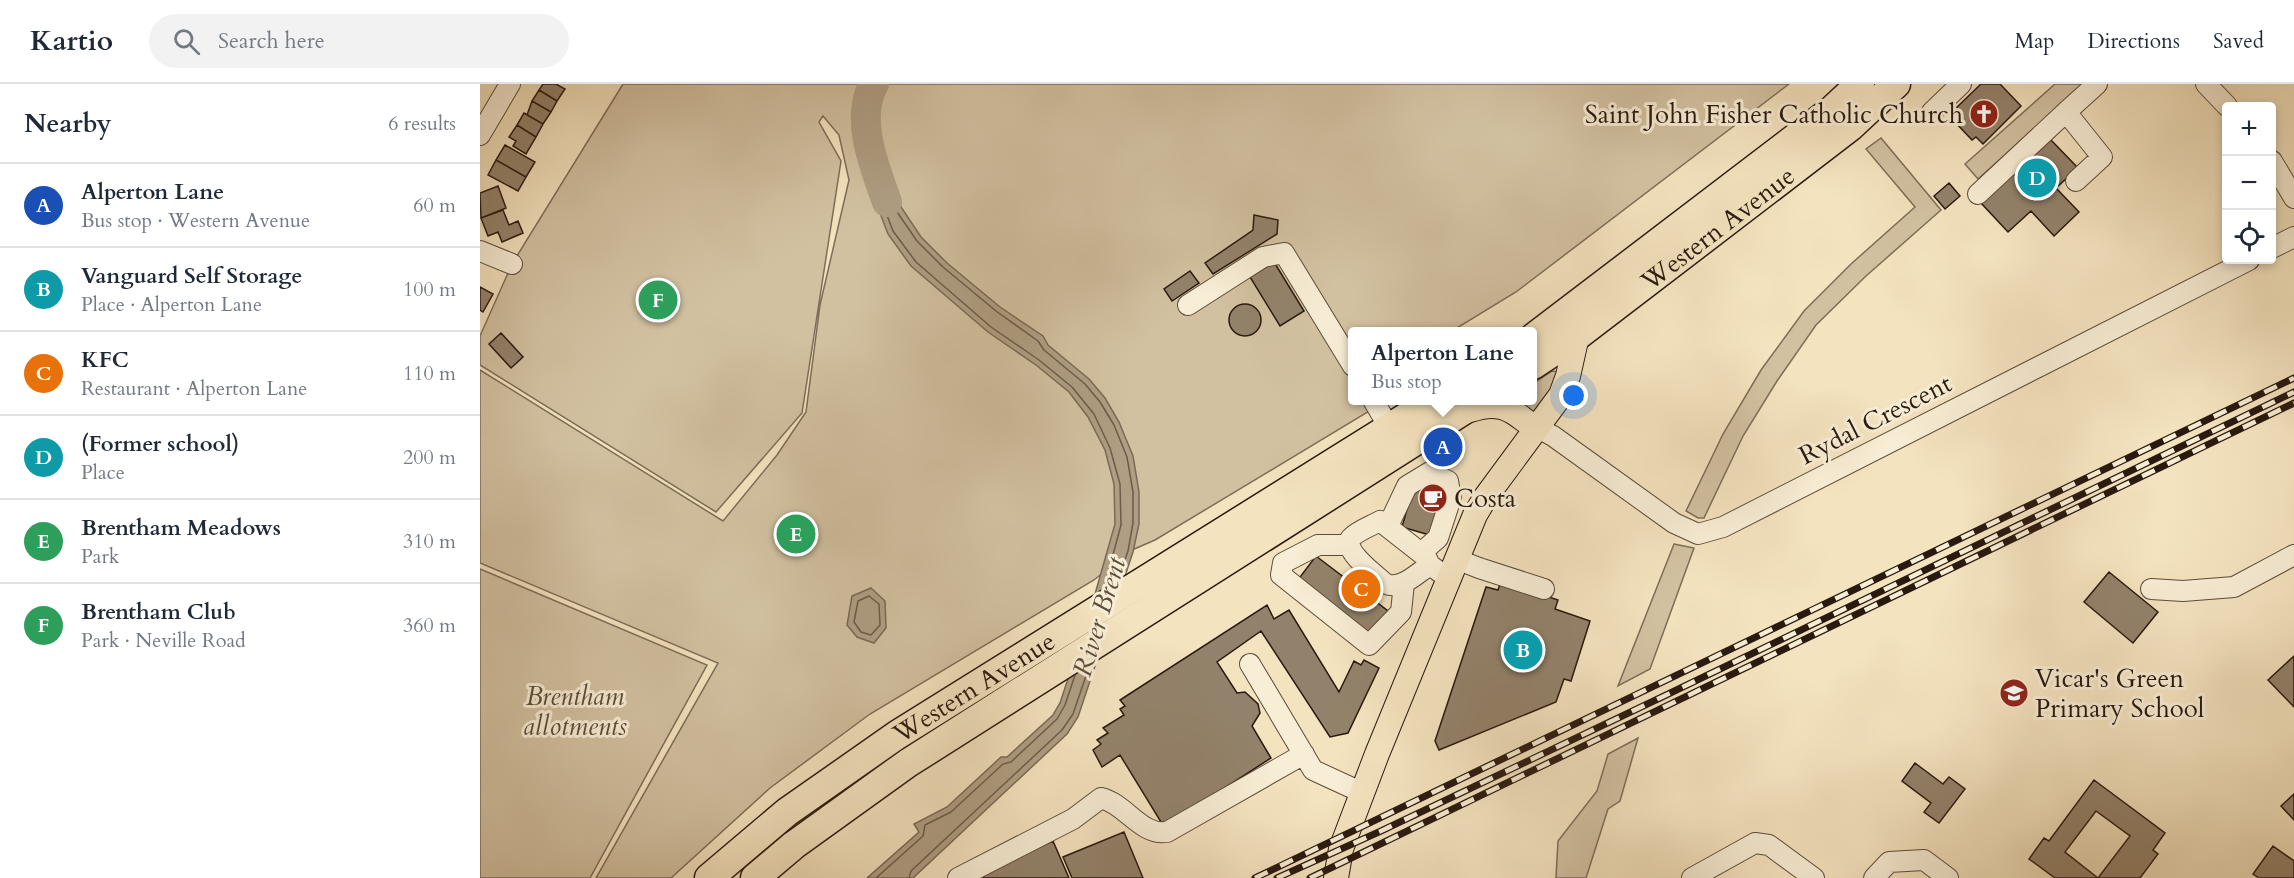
<!DOCTYPE html>
<html lang="en">
<head>
<meta charset="utf-8">
<style>
  body { margin:0; font-family:Cardo,serif; background:#f2f2f3; color:#1f2937 }
  .controls { position:absolute; right:18px; top:18px; display:grid; overflow:hidden; border-radius:6px; box-shadow:0 3px 9px #0003 }
  .controls button { width:54px; height:54px; display:grid; place-items:center; padding:0; border:0; border-bottom:2px solid #e0e1e3; background:#fff; color:#1f2937; font:30px sans-serif }
  .you { position:absolute; left:1094px; top:312px; width:21px; height:21px; margin:-15px; border:4px solid #fff; border-radius:50%; background:#1a73e8; box-shadow:0 0 0 9px #1a73e833 }
  .badge { display:grid; place-items:center; width:39px; height:39px; border-radius:50%; background:#8f2418; color:#fff; font-size:20px; font-weight:700 }
  .pin { position:absolute; translate:-50% -50%; border:3px solid #fff; box-shadow:0 2px 6px #0006 }
  .popup { position:absolute; left:868px; top:243px; width:189px; height:78px; box-sizing:border-box; display:grid; place-content:center; border-radius:6px; background:#fff; filter:drop-shadow(0 2px 4px #0005); font-size:20px; white-space:nowrap; color:#747a83 }
  .popup b { font-size:22px; color:#1f2937 }
  .popup::after { content:''; position:absolute; left:50%; top:100%; margin-left:-12px; border:12px solid transparent; border-top-color:#fff }
  .list { margin:0; padding:0; list-style:none }
  h2 { display:flex; justify-content:space-between; align-items:center; height:78px; margin:0; padding:0 24px; font-size:26px }
  h2 small { font-size:20px; font-weight:400; color:#747a83 }
  .list li { display:grid; grid-template-columns:39px 1fr auto; gap:18px; align-items:center; box-sizing:border-box; height:84px; padding:0 24px; border-top:2px solid #e0e1e3 }
  .list b { display:block; font-size:22px; white-space:nowrap }
  .list p { margin:0; font-size:20px; white-space:nowrap; color:#747a83 }
  .list em { font-size:20px; font-style:normal; color:#747a83 }
  .icon { flex:none; width:33px; height:33px; fill:none; stroke:currentColor; stroke-width:2; stroke-linecap:round; stroke-linejoin:round }
  .map { position:relative; flex:none; width:1814px; height:794px; overflow:hidden }
  header { display:flex; align-items:center; gap:36px; box-sizing:border-box; height:84px; padding:0 30px; background:#fff; border-bottom:2px solid #e0e1e3 }
  header strong { font-size:28px }
  nav { display:flex; gap:33px; margin-inline-start:auto; font-size:21px }
  .search { width:420px; height:54px; background:#f2f2f3; display:flex; align-items:center; gap:15px; box-sizing:border-box; padding:0 21px; border-radius:33px; color:#747a83; font-size:22px }
  main { display:flex }
  aside { flex:1; background:#fff }
  .map>svg:first-child { display:block }
  .green { fill:#d2c1a1; stroke:#7e6d58; stroke-width:1.5 }
  .water { fill:#af9e83; stroke:#7a6955; stroke-width:1.5 }
  .lines { fill:none; stroke-linecap:round; stroke-linejoin:round }
  .shore { stroke:#6c5c49; stroke-width:1.5 }
  .river { stroke:#af9e83; stroke-width:30 }
  .building { fill:#93826b; stroke:#2a190f; stroke-width:1.5; fill-rule:evenodd }
  .minor-casing { stroke:#5c4c3b; stroke-width:22 }
  .major-casing { stroke:#2a190f; stroke-width:26 }
  .highway-casing { stroke:#2a190f; stroke-width:31 }
  .minor { stroke:#f8edd5; stroke-width:20 }
  .major { stroke:#f4e3bf; stroke-width:24 }
  .highway { stroke:#f4e3bf; stroke-width:28 }
  .rail-casing { stroke:#2a190f; stroke-width:7 }
  .rail { stroke:#f8edd5; stroke-width:4.5; stroke-dasharray:14; stroke-linecap:butt }
  .labels { text-anchor:middle; stroke-width:6; stroke-linejoin:round; paint-order:stroke }
  .poi-label { font-size:26px; fill:#2a190f; stroke:#f8edd5; text-anchor:start }
  .street-label { font-size:26px; fill:#2a190f; stroke:#f8edd5 }
  .park-label { font-size:26px; font-style:italic; fill:#5c4b3b; stroke:#f8edd5 }
  .water-label { font-size:27px; font-style:italic; fill:#5f4e3d; stroke:#f8edd5 }
</style>
</head>
<body>
<header>
<strong>Kartio</strong>
<div class="search"><svg class="icon" aria-label="search" viewBox="0 0 24 24"><circle cx="10" cy="10" r="6"/><path d="M15 15l6 6"/></svg>Search here</div>
<nav><a>Map</a><a>Directions</a><a>Saved</a></nav>
</header>
<main>
<aside>
<h2>Nearby<small>6 results</small></h2>
<ul class="list">
<li><span class="badge" style="background:#1a4fb4">A</span><div><b>Alperton Lane</b><p>Bus stop · Western Avenue</p></div><em>60 m</em></li>
<li><span class="badge" style="background:#0f9aa8">B</span><div><b>Vanguard Self Storage</b><p>Place · Alperton Lane</p></div><em>100 m</em></li>
<li><span class="badge" style="background:#e8710a">C</span><div><b>KFC</b><p>Restaurant · Alperton Lane</p></div><em>110 m</em></li>
<li><span class="badge" style="background:#0f9aa8">D</span><div><b>(Former school)</b><p>Place</p></div><em>200 m</em></li>
<li><span class="badge" style="background:#2e9e5b">E</span><div><b>Brentham Meadows</b><p>Park</p></div><em>310 m</em></li>
<li><span class="badge" style="background:#2e9e5b">F</span><div><b>Brentham Club</b><p>Park · Neville Road</p></div><em>360 m</em></li>
</ul>
</aside>
<div class="map">
<svg width="1814" height="794" viewBox="0 0 1814 794">
  <rect width="100%" height="100%" fill="#f4e3bf"/>
  <filter id="stains"><feTurbulence type="fractalNoise" baseFrequency=".00333" numOctaves="4"/><feColorMatrix values="0 0 0 0 .2 0 0 0 0 .09 0 0 0 0 .02 0 0 0 .5 -.17"/></filter>
  <radialGradient id="worn" r=".72"><stop offset=".6" stop-color="#630" stop-opacity="0"/><stop offset="1" stop-color="#630" stop-opacity=".3"/></radialGradient>
  <!-- green -->
  <path class="green" d="M 143,0 L 1309,0 L 1036,208 L 972,247 L 873,248 L 873,316 L 906,317 L 675,456 L 652,466 L 614,496 L 390,630 L 290,704 L 191,794 L 116,794 L 238,579 L 0,479 L 0,286 L 243,437 L 297,371 L 326,328 L 340,221 L 369,96 L 359,51 L 343,32 L 339,38 L 361,77 L 322,329 L 236,428 L 0,281 L 0,252 L 32,180 Z
    M 1575,0 L 1604,0 L 1498,95 L 1485,80 Z
    M 1401,54 L 1461,126 L 1386,192 L 1336,241 L 1297,297 L 1263,352 L 1224,434 L 1218,434 L 1206,427 L 1243,350 L 1281,286 L 1324,227 L 1371,180 L 1435,123 L 1386,65 Z
    M 1072,287 L 1079,288 L 1079,297 L 1050,336 L 1033,317 L 1053,316 L 1053,300 Z
    M 1194,460 L 1214,464 L 1170,585 L 1138,602 Z
    M 0,485 L 227,581 L 110,794 L 0,794 Z
    M 1158,654 L 1140,717 L 1128,725 L 1106,794 L 1076,794 L 1078,757 L 1117,707 L 1128,670 Z"/>
  <!-- water -->
  <path class="water" d="M 406,77 L 421,123 L 441,153 L 467,179 L 520,223 L 563,252 L 568,261 L 609,295 L 625,314 L 639,338 L 653,372 L 659,408 L 659,440 L 653,468 L 598,633 L 587,650 L 433,794 L 387,794 L 439,748 L 434,740 L 467,723 L 521,673 L 527,673 L 573,631 L 580,619 L 609,531 L 635,440 L 634,400 L 625,366 L 608,333 L 589,308 L 556,281 L 508,248 L 431,182 L 408,150 L 383,85 Z
    M 391,504 L 405,517 L 406,544 L 394,559 L 377,553 L 367,541 L 372,512 Z"/>
  <g class="lines">
    <!-- shore -->
    <path class="shore" d="M 624,504 L 641,441 L 640,400 L 630,364 L 614,330 L 592,303 L 559,276 L 511,243 L 436,178 L 413,147 L 392,92 L 393,88 L 403,87 L 415,125 L 437,157 L 463,183 L 516,227 L 558,257 L 564,266 L 605,300 L 620,318 L 634,341 L 647,373 L 653,408 L 653,439 L 648,467 L 638,495
      M 389,512 L 399,520 L 400,541 L 391,551 L 381,548 L 374,538 L 378,517 Z
      M 396,794 L 443,752 L 445,741 L 471,728 L 523,680 L 531,678 L 577,635 L 585,621 L 595,591
      M 429,794 L 431,787 L 582,646 L 593,630 L 609,583"/>
    <!-- river -->
    <path class="river" d="M 394,0 C 374,34 395,84 407,118"/>
  </g>
  <!-- building -->
  <path class="building" d="M 63,0 L 76,0 L 85,5 L 77,17 L 59,6 Z
    M 1501,0 L 1520,0 L 1541,22 L 1503,60 L 1496,53 L 1492,56 L 1473,36 L 1477,32 L 1472,28 Z
    M 59,6 L 77,17 L 71,28 L 52,17 Z
    M 52,17 L 71,28 L 63,40 L 47,31 Z
    M 44,29 L 63,40 L 56,53 L 37,41 Z
    M 37,41 L 56,53 L 46,70 L 33,62 L 36,57 L 29,53 Z
    M 1570,55 L 1598,84 L 1576,104 L 1599,128 L 1574,152 L 1551,127 L 1528,148 L 1501,119 Z
    M 25,61 L 55,78 L 46,93 L 16,76 Z
    M 16,76 L 46,93 L 38,107 L 8,91 Z
    M 1469,99 L 1480,112 L 1465,125 L 1454,112 Z
    M 18,102 L 26,124 L 1,134 L 0,109 Z
    M 23,126 L 29,141 L 38,137 L 43,149 L 22,158 L 18,148 L 8,152 L 1,134 Z
    M 774,131 L 798,136 L 797,150 L 733,190 L 725,179 L 773,146 Z
    M 794,178 L 824,227 L 800,242 L 770,193 Z
    M 710,187 L 719,199 L 692,217 L 684,205 Z
    M 0,203 L 13,210 L 3,228 L 0,226 Z
    M749 236a16 16 0 1 1 32 0a16 16 0 1 1-32 0Z
    M 21,249 L 43,273 L 31,284 L 9,260 Z
    M 942,399 L 950,400 L 960,405 L 964,412 L 953,452 L 922,443 L 933,404 Z
    M 836,472 L 908,527 L 888,552 L 817,497 Z
    M 1629,488 L 1678,528 L 1653,559 L 1604,518 Z
    M 1021,497 L 1078,516 L 1075,525 L 1110,537 L 1091,597 L 1084,595 L 1076,618 L 959,666 L 955,657 L 1006,503 L 1018,506 Z
    M 787,521 L 794,535 L 809,526 L 859,608 L 874,577 L 881,581 L 884,576 L 899,584 L 868,649 L 850,653 L 781,547 L 737,578 L 757,609 L 765,608 L 778,620 L 780,629 L 772,642 L 791,674 L 684,743 L 640,671 L 622,683 L 613,666 L 621,660 L 617,656 L 628,649 L 623,644 L 644,631 L 640,625 L 645,622 L 640,616 Z
    M 1814,572 L 1814,623 L 1788,596 Z
    M 1435,679 L 1463,700 L 1469,693 L 1485,705 L 1459,739 L 1444,728 L 1451,719 L 1422,697 Z
    M 1614,696 L 1685,749 L 1673,766 L 1678,770 L 1660,794 L 1575,794 L 1549,775 L 1564,754 L 1569,757 ZM 1616,727 L 1650,752 L 1618,794 L 1585,768 Z
    M 1814,710 L 1814,736 L 1801,722 Z
    M 644,748 L 663,794 L 592,794 L 583,773 Z
    M 573,757 L 589,794 L 504,794 L 501,788 Z
    M 1793,762 L 1814,777 L 1814,794 L 1779,794 L 1773,790 Z"/>
  <g class="lines">
    <!-- minor casing -->
    <g class="minor-casing">
      <path id="minor" d="M 1726,0 L 1747,22
        M 1452,28 L 1481,0
        M 0,51 L 30,0
        M 1792,77 L 1814,114
        M 1596,97 L 1622,73 L 1586,28 L 1617,0
        M 1498,110 L 1586,28
        M 1792,164 L 1814,153
        M 0,167 L 32,180
        M 708,221 L 783,173 L 804,169 L 873,282
        M 893,316 L 910,345
        M 1056,343 L 1073,352 L 1194,439 L 1218,450 L 1243,443 L 1769,176
        M 908,442 L 927,402 L 950,388 L 968,397 L 971,414 L 958,454 L 941,469
        M 868,461 L 838,461 L 803,479 L 801,491 L 889,561 L 921,528 L 924,499
        M 976,475 L 999,484 L 1064,505
        M 950,481 C 937,489 922,506 906,500 C 898,493 861,466 871,454 C 877,447 891,442 900,437 L 946,473 L 950,481 L 968,494
        M 1671,505 L 1703,507 L 1754,503 L 1814,471
        M 770,580 L 833,686 L 883,709
        M 478,794 L 593,735 L 621,714 C 646,720 661,752 687,748 L 824,670
        M 1212,794 L 1275,759 L 1289,761 L 1334,794
        M 1394,794 L 1409,778 L 1444,776 L 1468,794"/>
    </g>
    <!-- major casing -->
    <g class="major-casing">
      <path id="major" d="M 983,328 C 999,323 1015,318 1031,327 C 1041,332 1046,339 1056,343
        M 856,794 L 861,765 L 897,670 L 995,431 L 1005,414 L 1081,311 L 1088,292 L 1097,252"/>
    </g>
    <!-- highway casing -->
    <g class="highway-casing">
      <g id="highway">
        <path d="M 1053,254 L 1352,26 L 1380,0"/>
        <path id="s1" d="M 1053,281 L 1097,252 L 1370,43 L 1416,0"/>
        <path id="s2" d="M 229,794 L 307,728 L 417,651 L 954,316"/>
        <path d="M 275,794 L 314,761 L 428,679 L 1000,316"/>
      </g>
    </g>
    <!-- minor -->
    <use href="#minor" class="minor"/>
    <!-- major -->
    <use href="#major" class="major"/>
    <!-- highway -->
    <use href="#highway" class="highway"/>
    <!-- rail casing -->
    <g class="rail-casing">
      <path id="rail" d="M 775,794 L 1814,294
        M 797,794 L 901,747 L 1182,613 L 1814,308
        M 830,794 L 1814,319"/>
    </g>
    <!-- rail -->
    <use href="#rail" class="rail"/>
  </g>
  <!-- icons -->
  <defs>
    <g id="church-disc" transform="scale(1.5)"><circle r="9.5" fill="#8f2418" stroke="#f8edd5"/><path d="M-1.2-6h2.4v3.5h3.3v2.4h-3.3V6h-2.4V-.1h-3.3v-2.4h3.3Z" fill="#fff"/></g>
    <g id="cafe-disc" transform="scale(1.5)"><circle r="9.5" fill="#8f2418" stroke="#f8edd5"/><path d="M-5.5-4.5H6V0H3Q3 3.5 0 3.5H-2.5Q-5.5 3.5-5.5 0ZM3-3.2v2h1.7v-2ZM-6 4.5H4V6H-6Z" fill="#fff"/></g>
    <g id="school-disc" transform="scale(1.5)"><circle r="9.5" fill="#8f2418" stroke="#f8edd5"/><path d="M0-5L7-2L0 1L-7-2ZM-4 1L0 2.5L4 1V4Q0 6-4 4Z" fill="#fff"/></g>
  </defs>
  <g fill-rule="evenodd">
    <use href="#church-disc" x="1504" y="30"/>
    <use href="#cafe-disc" x="953" y="414"/>
    <use href="#school-disc" x="1534" y="609"/>
  </g>
  <g class="labels">
    <!-- poi labels -->
    <g class="poi-label">
      <text x="1483" y="39" text-anchor="end">Saint John Fisher Catholic Church</text>
      <text x="974" y="423">Costa</text>
      <text x="1555" y="603">Vicar's Green<tspan x="1555" dy="30">Primary School</tspan></text>
    </g>
    <!-- street labels -->
    <g class="street-label">
      <text dy="9" stroke="none"><textPath href="#s1" startOffset="230">Western Avenue</textPath></text>
      <text transform="translate(1395 335) rotate(-27)" y="9">Rydal Crescent</text>
      <text dy="9" stroke="none"><textPath href="#s2" startOffset="327">Western Avenue</textPath></text>
    </g>
    <!-- park labels -->
    <g class="park-label">
      <text x="95" y="621">Brentham<tspan x="95" dy="30">allotments</tspan></text>
    </g>
    <!-- water labels -->
    <g class="water-label">
      <text transform="translate(619 533) rotate(-73)" y="9">River Brent</text>
    </g>
  </g>
  <rect width="100%" height="100%" filter="url(#stains)"/>
  <rect width="100%" height="100%" fill="url(#worn)"/>
</svg>
<div class="controls">
<button>+</button>
<button>−</button>
<button><svg class="icon" aria-label="locate" viewBox="0 0 24 24"><circle cx="12" cy="12" r="6"/><path d="M12 2v4M12 18v4M2 12h4M18 12h4"/></svg></button>
</div>
<div class="you"></div>
<div class="pin badge" style="left:963px;top:363px;background:#1a4fb4">A</div>
<div class="popup"><b>Alperton Lane</b>Bus stop</div>
<div class="pin badge" style="left:1043px;top:566px;background:#0f9aa8">B</div>
<div class="pin badge" style="left:881px;top:505px;background:#e8710a">C</div>
<div class="pin badge" style="left:1557px;top:94px;background:#0f9aa8">D</div>
<div class="pin badge" style="left:316px;top:450px;background:#2e9e5b">E</div>
<div class="pin badge" style="left:178px;top:216px;background:#2e9e5b">F</div>
</div>
</main>
</body>
</html>
